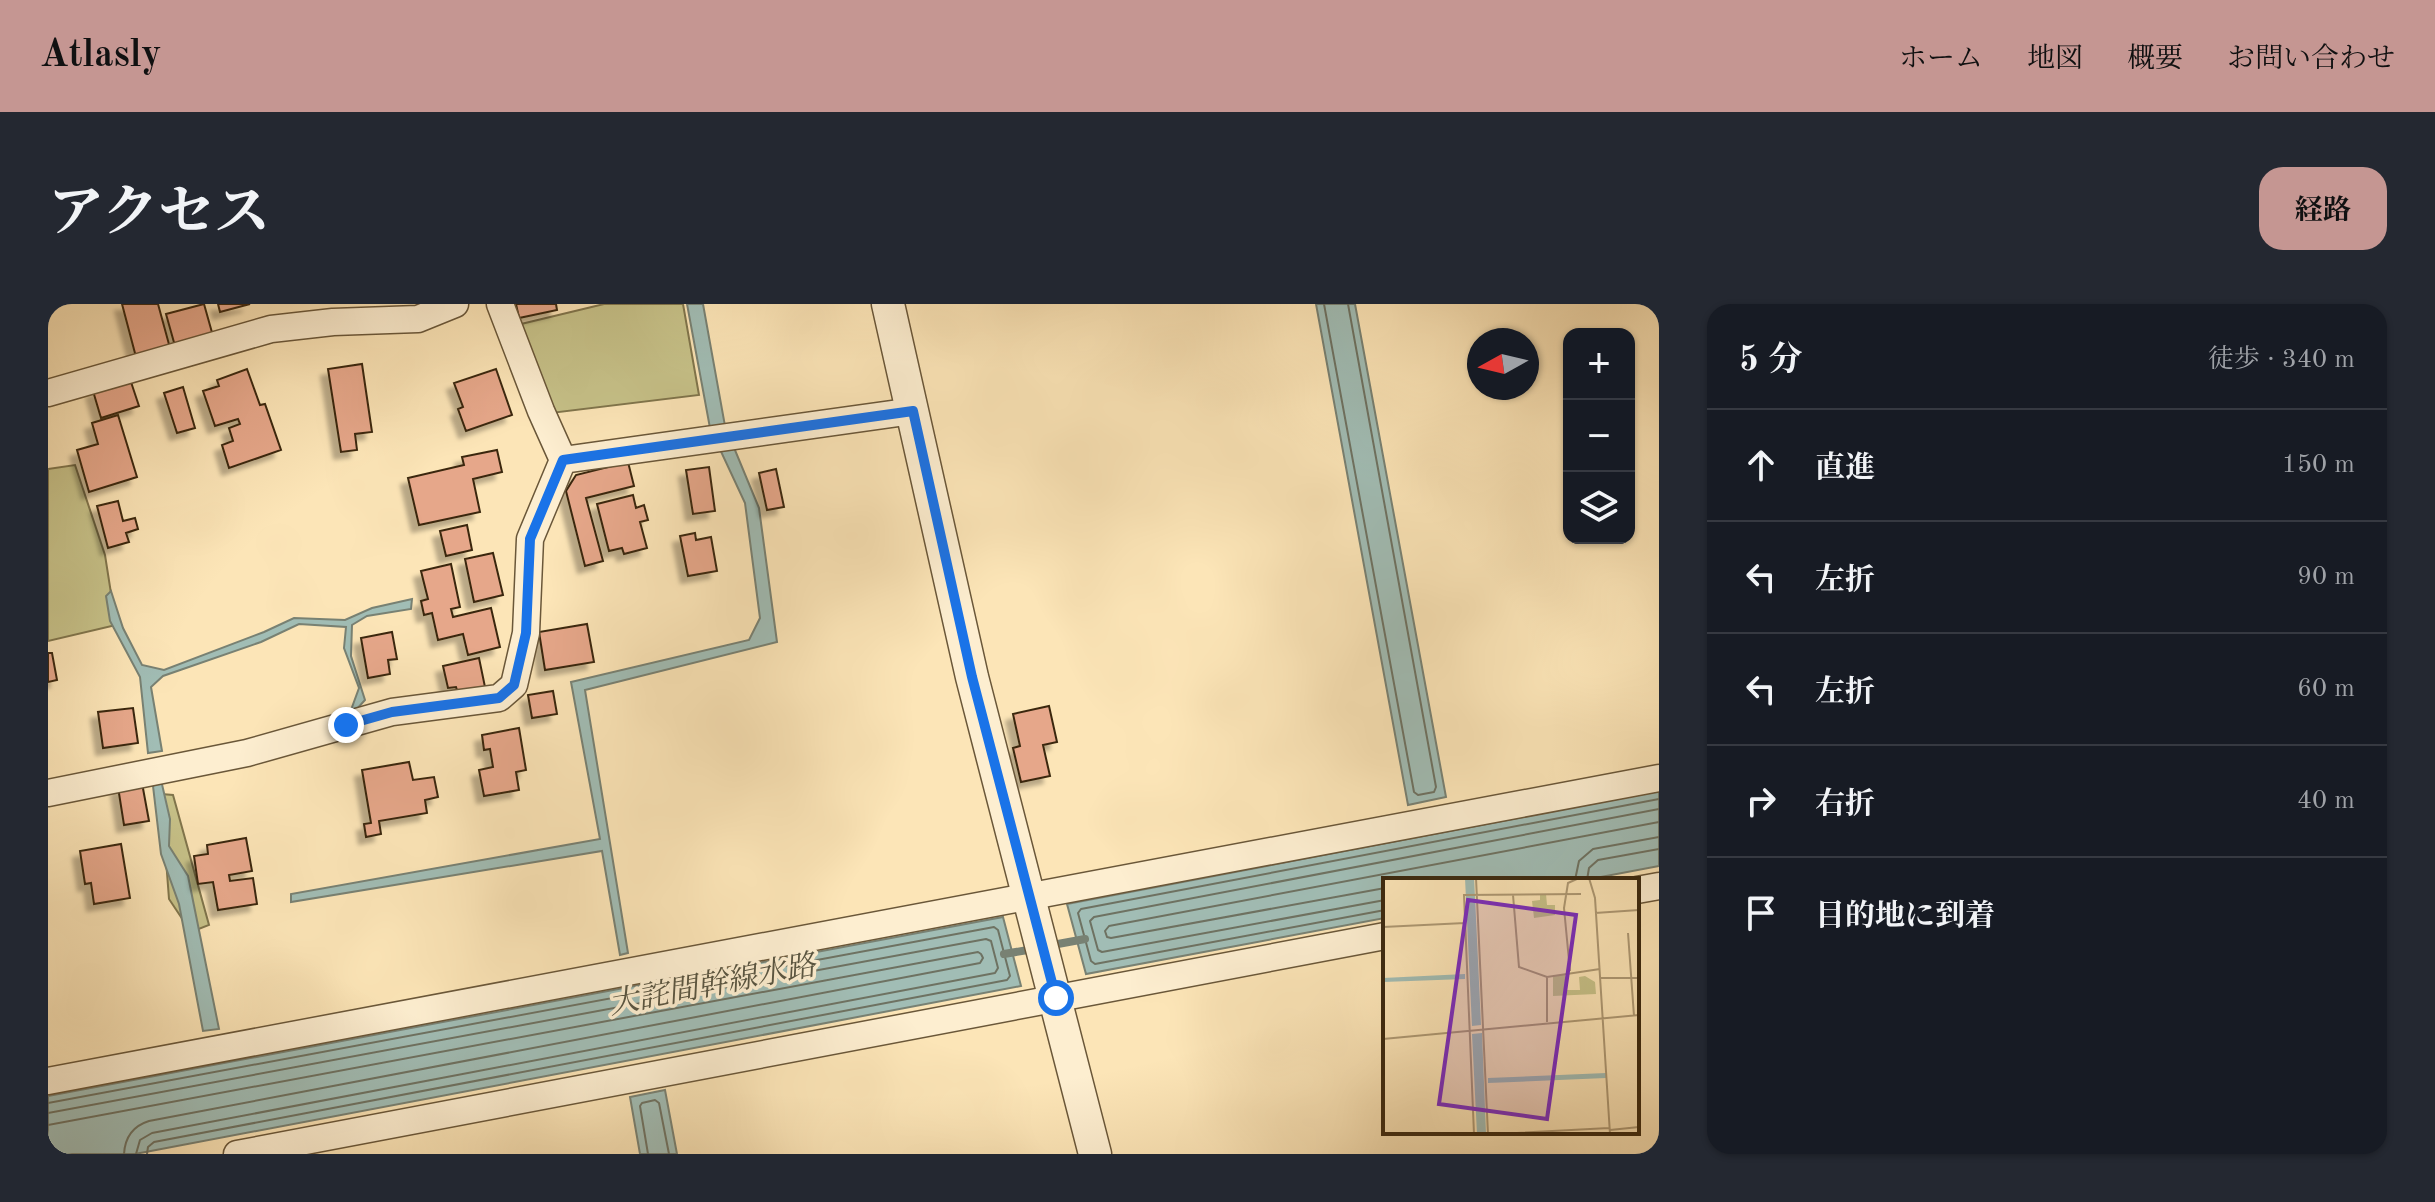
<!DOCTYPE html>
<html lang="ja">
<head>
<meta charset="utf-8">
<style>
  body { margin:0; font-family:"Old Standard TT","Noto Serif JP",serif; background:#242831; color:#f1f3f6 }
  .controls { position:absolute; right:24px; top:24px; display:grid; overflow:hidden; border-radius:16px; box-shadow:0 2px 6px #0004 }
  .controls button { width:72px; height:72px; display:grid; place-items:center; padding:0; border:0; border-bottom:2px solid #363941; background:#171b24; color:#f1f3f6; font:40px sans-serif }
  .compass { position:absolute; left:1419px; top:24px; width:72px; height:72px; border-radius:50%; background:#171b24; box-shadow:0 2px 6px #0004; rotate:262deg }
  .stop { position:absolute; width:24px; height:24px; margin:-18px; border:6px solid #1a73e8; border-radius:50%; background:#fff }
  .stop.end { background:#1a73e8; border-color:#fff; box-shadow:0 2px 8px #0008 }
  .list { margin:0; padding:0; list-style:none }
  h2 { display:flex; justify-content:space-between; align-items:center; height:104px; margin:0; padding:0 32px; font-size:34px }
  h2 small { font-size:26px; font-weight:400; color:#9ea1a6 }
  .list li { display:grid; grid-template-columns:52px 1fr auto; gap:24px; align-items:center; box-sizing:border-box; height:112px; padding:0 32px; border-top:2px solid #363941 }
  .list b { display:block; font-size:30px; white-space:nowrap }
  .list em { font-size:26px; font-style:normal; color:#9ea1a6 }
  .icon { flex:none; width:44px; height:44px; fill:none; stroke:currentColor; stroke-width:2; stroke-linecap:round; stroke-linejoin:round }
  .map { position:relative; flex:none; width:1611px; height:850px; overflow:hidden; border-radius:24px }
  header { display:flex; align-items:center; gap:48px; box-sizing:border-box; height:112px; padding:0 40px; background:#c59692; color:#111 }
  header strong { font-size:38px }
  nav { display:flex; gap:44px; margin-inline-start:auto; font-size:28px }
  .intro { display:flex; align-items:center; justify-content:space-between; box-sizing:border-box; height:192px; padding:0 48px }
  h1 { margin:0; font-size:56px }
  .button { padding:20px 36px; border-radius:24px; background:#c59692; color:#111; font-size:28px; font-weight:700 }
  main { display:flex; gap:48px; padding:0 48px }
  aside { flex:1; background:#171b24; border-radius:24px; box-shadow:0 2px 6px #0004 }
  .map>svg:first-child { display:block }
  .green { fill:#c7c289; stroke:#80754c; stroke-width:2 }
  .water { fill:#a1bdb5; stroke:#788173; stroke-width:2 }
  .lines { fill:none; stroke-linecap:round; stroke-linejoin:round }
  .shore { stroke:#6e7262; stroke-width:2 }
  .stream { stroke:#788173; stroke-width:8 }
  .building { fill:#e6a78a; stroke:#3a280f; stroke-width:2; filter:url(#shadow) }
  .minor-casing { stroke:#6a5739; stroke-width:29 }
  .tertiary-casing { stroke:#6a5739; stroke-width:35 }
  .minor { stroke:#fdeed0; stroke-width:26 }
  .tertiary { stroke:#fdeed0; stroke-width:32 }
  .route { stroke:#1a73e8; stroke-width:10 }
  .labels { text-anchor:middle; stroke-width:7; stroke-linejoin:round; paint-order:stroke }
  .water-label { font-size:30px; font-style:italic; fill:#595541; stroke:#fdeed0 }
  .inset-road { fill:none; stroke:#ae9974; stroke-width:2 }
  .view { fill:#7b2cbf; fill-opacity:0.15; stroke:#7b2cbf; stroke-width:4 }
  .inset-edge { fill:none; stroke:#3a280f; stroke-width:4 }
</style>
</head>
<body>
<header>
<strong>Atlasly</strong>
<nav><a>ホーム</a><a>地図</a><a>概要</a><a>お問い合わせ</a></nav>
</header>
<div class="intro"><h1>アクセス</h1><a class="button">経路</a></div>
<main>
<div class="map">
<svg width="1611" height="850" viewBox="0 0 1611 850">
  <defs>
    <filter id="shadow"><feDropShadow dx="-7" dy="7" stdDeviation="2" flood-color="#0004"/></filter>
  </defs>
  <rect width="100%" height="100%" fill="#fce5b7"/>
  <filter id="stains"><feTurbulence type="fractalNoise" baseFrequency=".0025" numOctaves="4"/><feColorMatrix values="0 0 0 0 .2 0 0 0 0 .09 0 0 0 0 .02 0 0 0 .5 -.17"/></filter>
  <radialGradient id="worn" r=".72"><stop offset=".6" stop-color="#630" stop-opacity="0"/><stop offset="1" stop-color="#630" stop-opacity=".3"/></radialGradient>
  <!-- green -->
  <path class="green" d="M 556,0 L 635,0 L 651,91 L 503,109 L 469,21 Z
    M 27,161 L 57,251 L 68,321 L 0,337 L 0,165 Z
    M 113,490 L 125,491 L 161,621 L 143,628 L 121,595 Z"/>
  <!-- water -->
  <path class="water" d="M 639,0 L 655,0 L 677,122 L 711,204 L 729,338 L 537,386 L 580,649 L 572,651 L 554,547 L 243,598 L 243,590 L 552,535 L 523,378 L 701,336 L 712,314 L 697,199 L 662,124 Z
    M 1268,0 L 1307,0 L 1398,493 L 1360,501 Z
    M 63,287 L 75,324 L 94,361 L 116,366 L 216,328 L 246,314 L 297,316 L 324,304 L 364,295 L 363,305 L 319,312 L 304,321 L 303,352 L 317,396 L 308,406 L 303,406 L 311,384 L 296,344 L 298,323 L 251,320 L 213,338 L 115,372 L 103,383 L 114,447 L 100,449 L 92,373 L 62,317 L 58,292 Z
    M 113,476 L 122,515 L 121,542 L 140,572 L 171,725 L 155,727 L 131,600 L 113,550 L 105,482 Z
    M 1611,487 L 1611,562 L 1537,576 L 1337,576 L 1337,614 L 1038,670 L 1019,600 Z
    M 955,613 L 973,682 L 87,850 L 0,850 L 0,792 Z
    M 617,786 L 629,850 L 592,850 L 582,793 Z"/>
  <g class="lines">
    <!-- shore -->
    <path class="shore" d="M 1276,0 L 1366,488 L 1370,491 L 1386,488 L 1388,483 L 1300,0
      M 1527,576 L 1531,557 L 1545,545 L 1611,533
      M 1539,576 L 1541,564 L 1550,556 L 1611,545
      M 1337,584 L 1063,634 L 1059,633 L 1057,627 L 1061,622 L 1611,518
      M 1337,596 L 1054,648 L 1050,646 L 1042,617 L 1046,613 L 1611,505
      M 1337,606 L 1047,660 L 1043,657 L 1030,609 L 1033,605 L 1611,495
      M 0,799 L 946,623 L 950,626 L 962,672 L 959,676 L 106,838 L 100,843 L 99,850
      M 0,809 L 938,635 L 943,637 L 950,664 L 947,669 L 104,829 L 92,836 L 88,850
      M 0,821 L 930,648 L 933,650 L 935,654 L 932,659 L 101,817 C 85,822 77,833 76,850
      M 600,850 L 592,802 L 594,799 L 607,796 L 611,799 L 621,850"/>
    <!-- stream -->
    <path class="stream" d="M 999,642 L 1037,635
      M 956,650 L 986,645"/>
  </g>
  <!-- building -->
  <path class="building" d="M 74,0 L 110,0 L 122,44 L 88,53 Z
    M 156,0 L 165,32 L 127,42 L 118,10 Z
    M 170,0 L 202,0 L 172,8 Z
    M 468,0 L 508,0 L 509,6 L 471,14 Z
    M 314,60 L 324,128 L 307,130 L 309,146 L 293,148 L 280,65 Z
    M 199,65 L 212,101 L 217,100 L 233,146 L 181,164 L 174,141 L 185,137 L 181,124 L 192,120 L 190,115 L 167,122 L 155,87 L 171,82 L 169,76 Z
    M 448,65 L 464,111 L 418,127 L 410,105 L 415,103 L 406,79 Z
    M 82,75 L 91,102 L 53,114 L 45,87 Z
    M 135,83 L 147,124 L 129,129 L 116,89 Z
    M 70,111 L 89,173 L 41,188 L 29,146 L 50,140 L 44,119 Z
    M 449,146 L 454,168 L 425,175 L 432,208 L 371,221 L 360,174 L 416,161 L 414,153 Z
    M 580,158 L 586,182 L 538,194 L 555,257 L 537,262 L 518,187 L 528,171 Z
    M 661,163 L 667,207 L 645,210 L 638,166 Z
    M 728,165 L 736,203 L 719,206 L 711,169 Z
    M 585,191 L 588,204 L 596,201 L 600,216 L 592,218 L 599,244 L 576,250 L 574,244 L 561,247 L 549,200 Z
    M 70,197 L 75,217 L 87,214 L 90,225 L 78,229 L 81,238 L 60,244 L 49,202 Z
    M 419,221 L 424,246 L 398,252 L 392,227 Z
    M 647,229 L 648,236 L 663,233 L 669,267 L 640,272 L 632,232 Z
    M 445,249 L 455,291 L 426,298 L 417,255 Z
    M 403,260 L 412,303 L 403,305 L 405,313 L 443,304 L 452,343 L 420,351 L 415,330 L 390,336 L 384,309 L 376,311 L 373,297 L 380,295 L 373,267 Z
    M 539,320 L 546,358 L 497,366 L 491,328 Z
    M 344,328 L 349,355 L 340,356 L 342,370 L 320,374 L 313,334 Z
    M 0,349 L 4,349 L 9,376 L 0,378 Z
    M 431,354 L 437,383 L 410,389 L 408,383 L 400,384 L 395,362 Z
    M 505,387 L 509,410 L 484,414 L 480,391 Z
    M 1001,402 L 1009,438 L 995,441 L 1002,472 L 973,478 L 965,444 L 972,442 L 965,410 Z
    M 85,404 L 90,439 L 55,444 L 50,408 Z
    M 471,424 L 478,466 L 468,468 L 471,486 L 436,492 L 431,466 L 445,463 L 442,445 L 436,446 L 434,431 Z
    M 361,458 L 365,476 L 386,473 L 390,493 L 377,496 L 379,509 L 331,517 L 333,530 L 318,533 L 316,520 L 323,519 L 314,466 Z
    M 94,479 L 101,517 L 76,521 L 70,483 Z
    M 198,534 L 204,567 L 181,571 L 182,577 L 205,574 L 209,600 L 170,606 L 165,578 L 150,580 L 146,552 L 160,550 L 159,541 Z
    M 73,540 L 82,594 L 46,600 L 43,579 L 37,580 L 32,547 Z"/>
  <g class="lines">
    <!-- minor casing -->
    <g class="minor-casing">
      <path id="minor" d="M 0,89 L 223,25 L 285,18 L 370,15 L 407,0
        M 515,156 L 865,107
        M 0,489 L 199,449 L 344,408 L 451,394 L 466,381 L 478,329 L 482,235 L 515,156 L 493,107 L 452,0
        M 1589,586 L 1611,582
        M 0,777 L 1611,474
        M 189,850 L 1337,632"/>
    </g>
    <!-- tertiary casing -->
    <g class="tertiary-casing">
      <path id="tertiary" d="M 840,0 L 924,373 L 1047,850"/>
    </g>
    <!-- minor -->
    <use href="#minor" class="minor"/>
    <!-- tertiary -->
    <use href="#tertiary" class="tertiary"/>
  </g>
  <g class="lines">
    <!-- route -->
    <path class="route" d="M 298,421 L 344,408 L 451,394 L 466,381 L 478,329 L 482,235 L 515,156 L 865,107 L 924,373 L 1008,694"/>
  </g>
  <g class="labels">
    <!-- water labels -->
    <g class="water-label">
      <text transform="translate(664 680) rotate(-11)" y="10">大詫間幹線水路</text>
    </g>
  </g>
  <!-- overview -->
  <g transform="translate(1335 574)">
    <rect width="256" height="256" fill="#fce5b7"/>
    <path d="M 157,16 L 163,16 L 164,27 L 172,27 L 172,37 L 151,40 L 149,23 L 157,22 ZM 182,96 L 184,112 L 197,112 L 196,99 L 202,98 L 212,104 L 213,116 L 170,118 L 170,98 Z" fill="#c7c289"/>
    <path d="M 82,0 L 91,0 L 92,19 L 98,147 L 89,148 ZM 82,96 L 82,101 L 0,104 L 0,100 ZM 99,155 L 103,256 L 94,256 L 89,156 ZM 223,195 L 223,200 L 105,205 L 105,200 Z" fill="#a1bdb5"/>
    <path class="inset-road" d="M 93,0 L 105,256M 206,0 L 212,20 L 227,256M 130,17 L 136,89 L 164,99 L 217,91M 212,35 L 256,32M 0,49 L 82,45M 245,55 L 251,138M 187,93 L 181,30 L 185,5 L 196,0M 218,100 L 256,100M 164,144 L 164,99M 0,161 L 256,137M 227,252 L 256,249M 91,256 L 81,17 L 198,16M 115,256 L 226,250"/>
    <path class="view" d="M 85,22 L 193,37 L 164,241 L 56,226 Z"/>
    <rect width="256" height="256" class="inset-edge"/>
  </g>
  <rect width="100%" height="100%" filter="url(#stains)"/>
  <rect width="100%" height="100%" fill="url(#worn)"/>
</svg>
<div class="controls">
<button>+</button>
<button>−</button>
<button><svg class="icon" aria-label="layers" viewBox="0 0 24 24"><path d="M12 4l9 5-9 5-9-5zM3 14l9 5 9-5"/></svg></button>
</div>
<svg class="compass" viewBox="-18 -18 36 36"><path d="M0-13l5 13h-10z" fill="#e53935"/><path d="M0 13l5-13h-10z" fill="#9ea1a6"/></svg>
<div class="stop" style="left:1008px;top:694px"></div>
<div class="stop end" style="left:298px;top:421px"></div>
</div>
<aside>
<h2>5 分<small>徒歩 · 340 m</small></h2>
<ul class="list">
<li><svg class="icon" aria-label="ahead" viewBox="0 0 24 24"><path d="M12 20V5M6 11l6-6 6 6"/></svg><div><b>直進</b></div><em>150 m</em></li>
<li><svg class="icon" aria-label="left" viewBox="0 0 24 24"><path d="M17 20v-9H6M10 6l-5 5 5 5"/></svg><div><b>左折</b></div><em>90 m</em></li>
<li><svg class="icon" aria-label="left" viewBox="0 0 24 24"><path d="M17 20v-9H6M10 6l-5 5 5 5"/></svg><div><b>左折</b></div><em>60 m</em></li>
<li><svg class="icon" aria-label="right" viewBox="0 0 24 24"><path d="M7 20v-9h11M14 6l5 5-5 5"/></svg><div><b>右折</b></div><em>40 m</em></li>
<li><svg class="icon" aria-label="arrive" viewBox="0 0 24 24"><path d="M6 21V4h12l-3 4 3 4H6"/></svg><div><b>目的地に到着</b></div></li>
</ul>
</aside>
</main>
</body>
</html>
